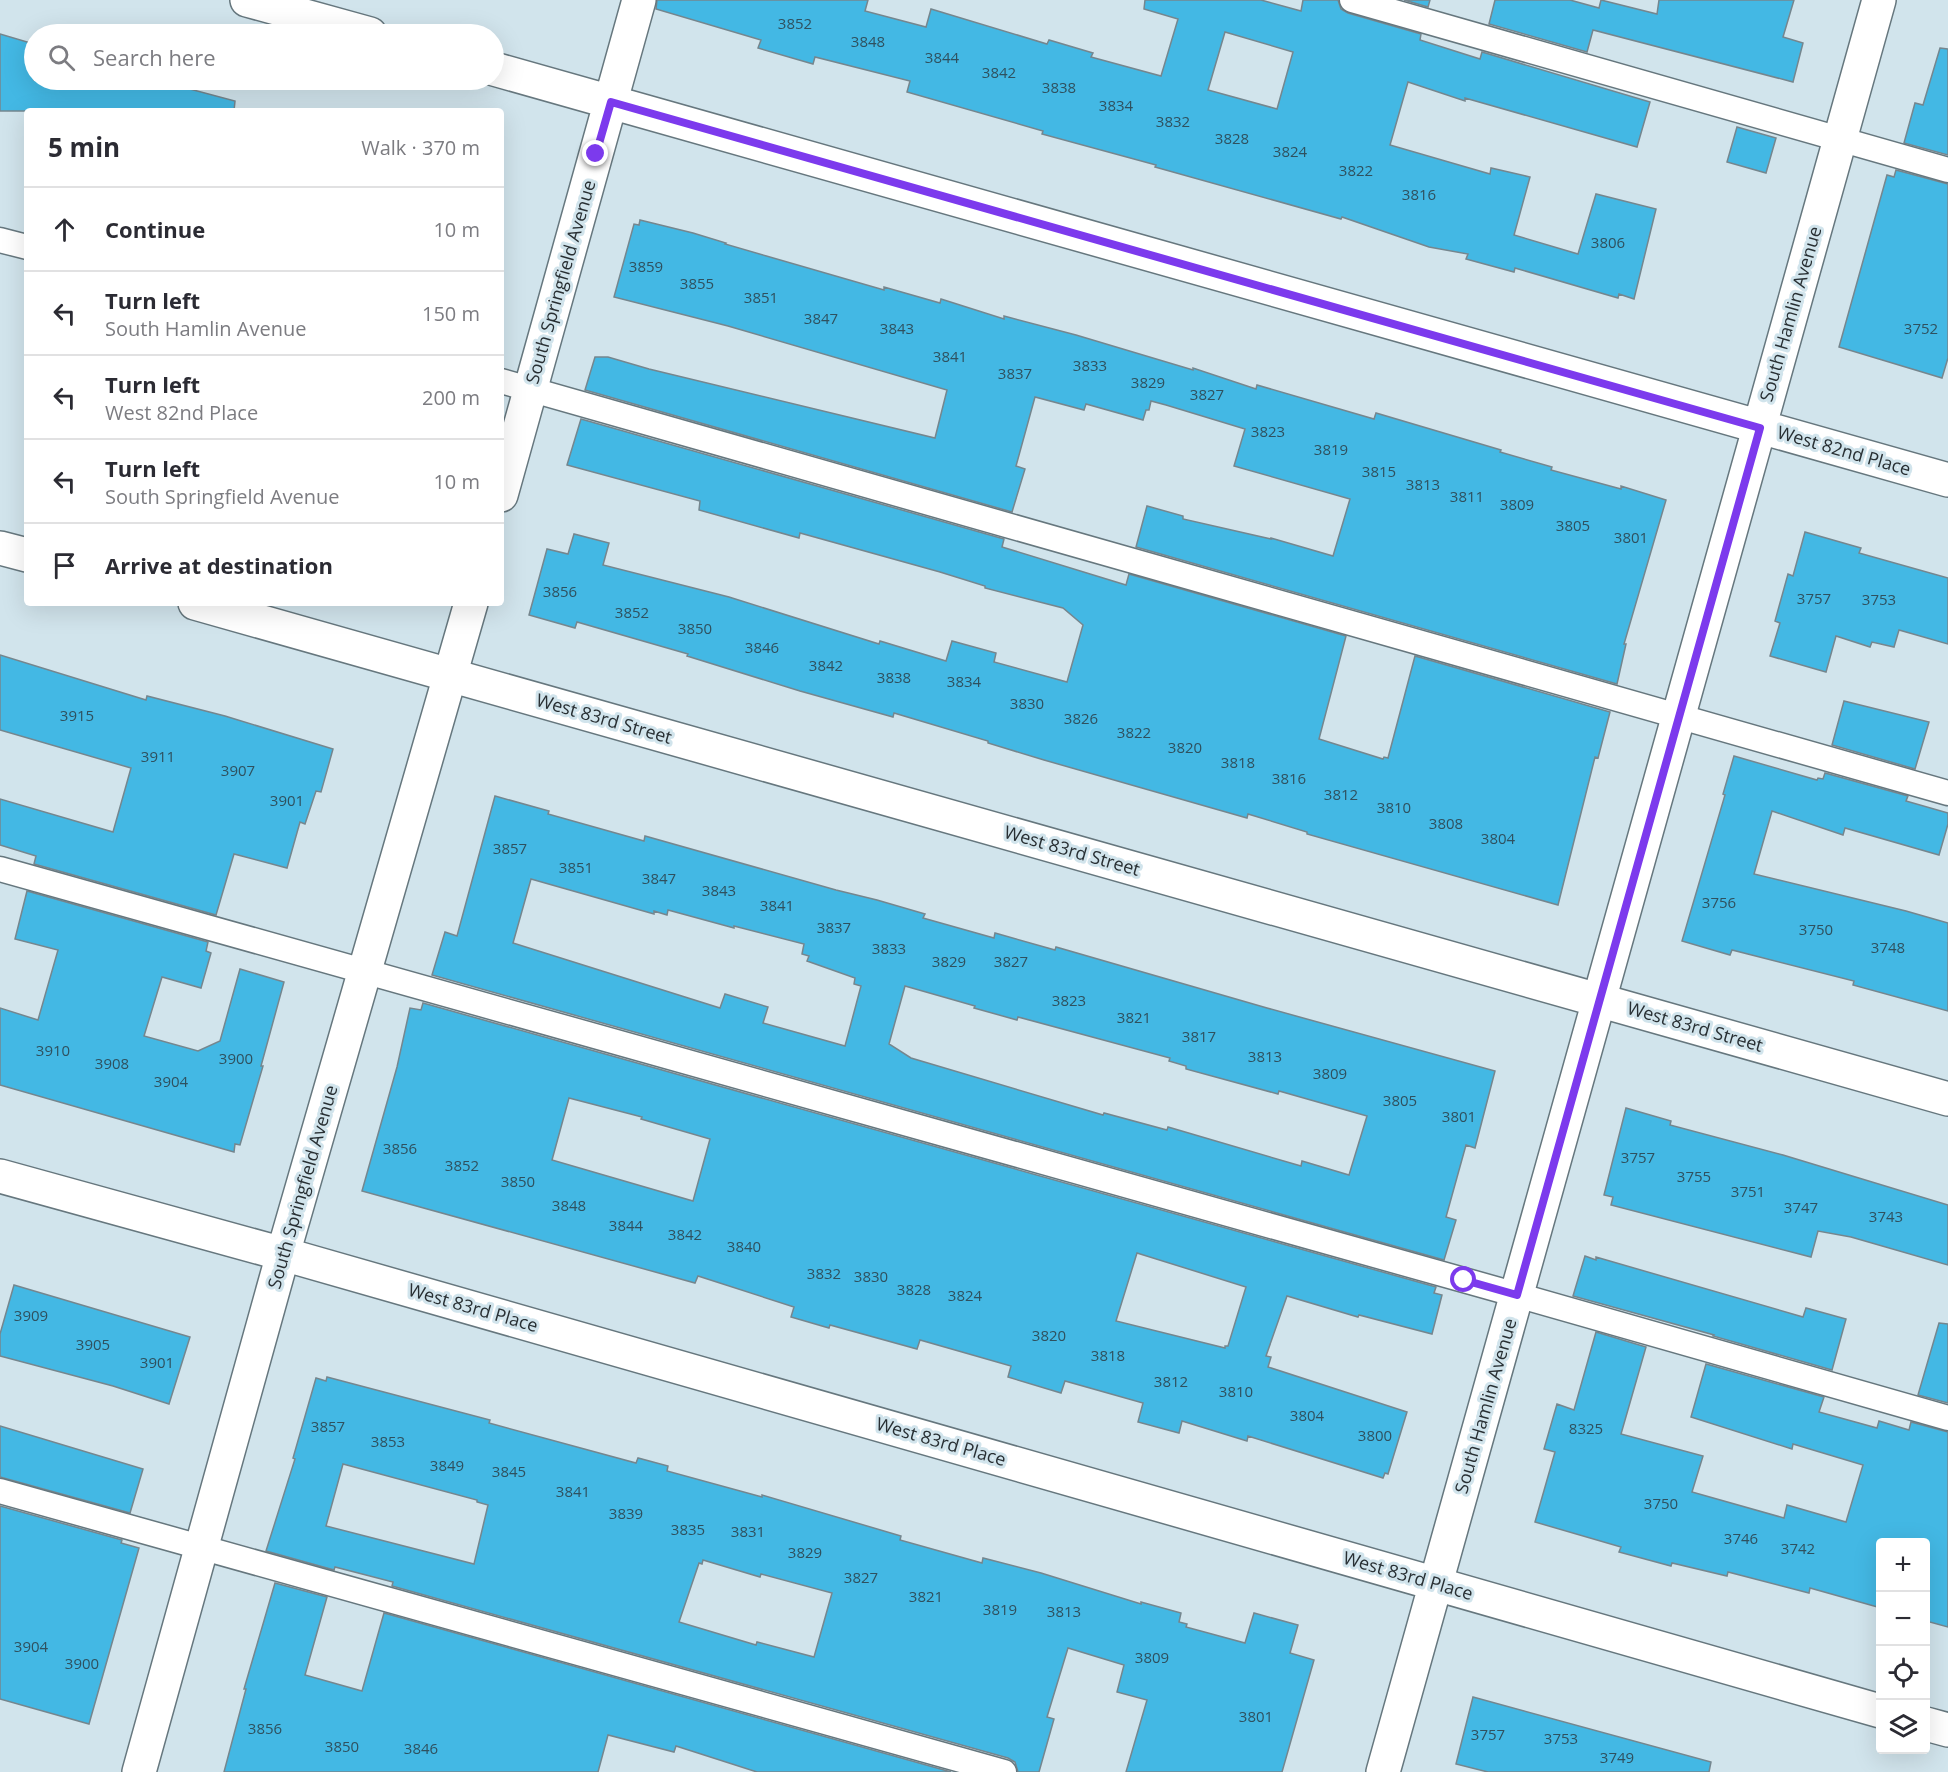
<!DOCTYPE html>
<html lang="en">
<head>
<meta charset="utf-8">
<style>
  body { margin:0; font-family:"Open Sans",sans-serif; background:#f2f2f3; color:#2b2b33 }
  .controls { position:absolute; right:18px; bottom:18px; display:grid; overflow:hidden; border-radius:6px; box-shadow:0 6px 24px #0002 }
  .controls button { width:54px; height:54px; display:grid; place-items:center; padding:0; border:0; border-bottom:2px solid #e1e1e2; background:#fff; color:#2b2b33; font:30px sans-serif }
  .stop { position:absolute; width:18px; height:18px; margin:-14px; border:4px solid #7c3aed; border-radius:50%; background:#fff }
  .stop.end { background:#7c3aed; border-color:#fff; box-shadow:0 2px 6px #0008 }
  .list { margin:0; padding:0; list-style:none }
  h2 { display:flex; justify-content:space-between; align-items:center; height:78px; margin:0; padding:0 24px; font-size:26px }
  h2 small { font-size:20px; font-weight:400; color:#7c7c81 }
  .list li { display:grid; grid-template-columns:39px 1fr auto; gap:18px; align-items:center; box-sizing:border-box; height:84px; padding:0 24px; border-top:2px solid #e1e1e2 }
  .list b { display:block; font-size:22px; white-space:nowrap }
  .list p { margin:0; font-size:20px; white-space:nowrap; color:#7c7c81 }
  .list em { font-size:20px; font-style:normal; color:#7c7c81 }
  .icon { flex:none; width:33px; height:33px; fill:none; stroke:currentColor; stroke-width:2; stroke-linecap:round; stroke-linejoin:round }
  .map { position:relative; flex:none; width:1948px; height:1772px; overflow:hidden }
  .search { position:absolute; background:#fff; box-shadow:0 6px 24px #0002; left:24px; top:24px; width:480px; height:66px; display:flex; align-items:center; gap:15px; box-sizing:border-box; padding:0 21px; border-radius:33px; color:#7c7c81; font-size:22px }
  .panel { position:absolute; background:#fff; box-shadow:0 6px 24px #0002; left:24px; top:108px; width:480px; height:498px; border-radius:6px }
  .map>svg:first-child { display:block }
  .building { fill:#43b8e4; stroke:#75868e; stroke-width:1.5; fill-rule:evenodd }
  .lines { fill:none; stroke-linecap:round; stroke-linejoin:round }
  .lane-casing { stroke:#66777e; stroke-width:27 }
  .street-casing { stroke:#66777e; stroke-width:36 }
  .secondary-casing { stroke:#66777e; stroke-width:36 }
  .lane { stroke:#fff; stroke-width:24 }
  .street { stroke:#fff; stroke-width:33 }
  .secondary { stroke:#fff; stroke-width:33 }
  .route { stroke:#7c3aed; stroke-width:8 }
  .labels { text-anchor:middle; stroke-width:6; stroke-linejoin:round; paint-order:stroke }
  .number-label { font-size:15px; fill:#2f515f }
  .street-label { font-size:18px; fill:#282f33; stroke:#d1e4ec }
</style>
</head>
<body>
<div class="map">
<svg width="1948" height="1772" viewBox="0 0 1948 1772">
  <rect width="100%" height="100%" fill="#d1e4ec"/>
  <!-- building -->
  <path class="building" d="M 657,0 L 868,0 L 865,11 L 926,27 L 931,9 L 1047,44 L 1049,40 L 1093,53 L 1091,57 L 1161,76 L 1178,19 L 1144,9 L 1145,0 L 1261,0 L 1301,11 L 1303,0 L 1338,0 L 1341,9 L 1348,13 L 1421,34 L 1420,40 L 1480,59 L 1482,52 L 1650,102 L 1637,147 L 1465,98 L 1465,101 L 1408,82 L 1390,145 L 1490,174 L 1491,168 L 1530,177 L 1514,235 L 1578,254 L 1596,194 L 1656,209 L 1634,299 L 1619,294 L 1618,298 L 1515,268 L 1514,272 L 1466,259 L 1468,254 L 1429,247 L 1342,217 L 1341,219 L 1155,167 L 1156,165 L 1042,134 L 1043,131 L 907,92 L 910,81 L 815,57 L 813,64 L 758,48 L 761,40 L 656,9 ZM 1225,32 L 1293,52 L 1277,109 L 1208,90 Z
    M 1404,0 L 1430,0 L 1428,7 Z
    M 1495,0 L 1570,0 L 1599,8 L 1601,0 L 1657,14 L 1659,0 L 1794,0 L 1783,37 L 1803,43 L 1793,82 L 1593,30 L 1587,52 L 1489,24 Z
    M 0,34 L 34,44 L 34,80 L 156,80 L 235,101 L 234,111 L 0,111 Z
    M 1940,48 L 1948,49 L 1948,155 L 1904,143 L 1915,103 L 1923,105 Z
    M 1737,127 L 1776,138 L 1766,173 L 1727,162 Z
    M 1896,170 L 1948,184 L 1948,358 L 1942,378 L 1839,347 L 1887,175 L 1894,177 Z
    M 640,220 L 693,233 L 726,243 L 725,244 L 884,290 L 884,287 L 940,303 L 941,299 L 1004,319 L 1004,316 L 1076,335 L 1193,370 L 1193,368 L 1256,389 L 1257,385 L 1374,419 L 1376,413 L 1501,450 L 1500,452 L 1552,467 L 1551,470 L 1621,489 L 1621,486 L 1666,500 L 1624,644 L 1626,644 L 1617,684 L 1136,547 L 1147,506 L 1183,516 L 1183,519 L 1271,539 L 1271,538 L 1333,556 L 1350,499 L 1234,466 L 1245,429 L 1166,405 L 1151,401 L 1149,410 L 1146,410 L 1143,420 L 1086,404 L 1084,410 L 1035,397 L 1016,466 L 1025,469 L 1012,512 L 585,390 L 595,357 L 608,357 L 649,369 L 935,438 L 947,390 L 728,326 L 614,297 L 634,224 L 639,225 Z
    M 581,419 L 1004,539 L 1002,547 L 1126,585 L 1129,574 L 1346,636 L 1319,739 L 1383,759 L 1384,757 L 1388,758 L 1415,656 L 1610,712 L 1598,758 L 1595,757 L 1558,905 L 1307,834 L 1307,832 L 1248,814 L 1247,818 L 1044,760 L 988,743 L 988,741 L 894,713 L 893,717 L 800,691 L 687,656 L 688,654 L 577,622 L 575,628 L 529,615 L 547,549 L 568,554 L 574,534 L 609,543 L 603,565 L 729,597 L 879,644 L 880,641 L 946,661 L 952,641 L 996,653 L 994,662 L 1067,682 L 1083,625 L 1063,608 L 985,588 L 985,586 L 940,572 L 800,533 L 799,538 L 699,510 L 700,501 L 567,465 Z
    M 1805,532 L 1861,548 L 1859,553 L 1948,578 L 1948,644 L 1899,630 L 1894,647 L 1872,642 L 1870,647 L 1836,636 L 1826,672 L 1770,656 L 1780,623 L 1775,621 L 1788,574 L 1793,576 Z
    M 0,655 L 146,700 L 147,696 L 225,716 L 333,749 L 321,792 L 316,791 L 305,824 L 300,822 L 287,868 L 234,854 L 216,915 L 34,864 L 36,856 L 0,845 L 0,799 L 113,832 L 131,768 L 0,730 Z
    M 1844,701 L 1929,722 L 1915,769 L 1832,745 Z
    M 1734,756 L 1817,780 L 1818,778 L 1823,779 L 1825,773 L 1908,796 L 1906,801 L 1948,813 L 1948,824 L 1939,855 L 1845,828 L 1843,835 L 1772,811 L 1754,874 L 1906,911 L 1948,923 L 1948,1011 L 1853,985 L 1854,981 L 1732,950 L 1730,955 L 1682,941 L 1725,795 L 1723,794 Z
    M 495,796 L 549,811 L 548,814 L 644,841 L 645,836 L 836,890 L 877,900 L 925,914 L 923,918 L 994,938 L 995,933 L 1055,950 L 1056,947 L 1267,1008 L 1495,1071 L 1475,1148 L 1466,1145 L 1446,1217 L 1456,1220 L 1444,1260 L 432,975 L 445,932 L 457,936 ZM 531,879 L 654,914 L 654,911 L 667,915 L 668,910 L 734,928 L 734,926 L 804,944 L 802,954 L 809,956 L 807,961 L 855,978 L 854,984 L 861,986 L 845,1046 L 763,1023 L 768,1007 L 725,994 L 720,1008 L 513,943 ZM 905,986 L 975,1006 L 974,1008 L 1017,1020 L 1018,1017 L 1170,1058 L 1169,1061 L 1186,1066 L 1186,1069 L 1278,1094 L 1279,1091 L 1367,1116 L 1349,1175 L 1302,1161 L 1301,1166 L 1168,1127 L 1167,1130 L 1104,1113 L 1103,1115 L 911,1058 L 889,1044 Z
    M 27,891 L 208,942 L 206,951 L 211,953 L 201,988 L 162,977 L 144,1036 L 198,1051 L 220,1041 L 240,969 L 284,982 L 261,1066 L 263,1066 L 240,1145 L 235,1144 L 234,1152 L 0,1085 L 0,1008 L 38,1020 L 58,950 L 15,939 Z
    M 423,1003 L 1436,1287 L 1434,1293 L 1442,1295 L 1432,1334 L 1359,1315 L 1358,1317 L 1287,1296 L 1266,1356 L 1271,1357 L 1268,1367 L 1407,1412 L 1388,1474 L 1385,1473 L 1383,1478 L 1248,1436 L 1247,1441 L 1182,1421 L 1179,1433 L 1138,1422 L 1143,1403 L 1065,1381 L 1061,1393 L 1008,1377 L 1011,1366 L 920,1340 L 917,1349 L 830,1325 L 829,1328 L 791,1317 L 794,1307 L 698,1276 L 695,1283 L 362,1191 L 397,1067 L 410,1008 L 421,1010 ZM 569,1098 L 642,1117 L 641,1119 L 710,1139 L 693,1201 L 552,1160 ZM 1137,1253 L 1246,1287 L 1228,1346 L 1225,1346 L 1225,1348 L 1116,1321 Z
    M 1626,1108 L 1671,1121 L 1670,1125 L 1783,1155 L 1948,1205 L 1948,1265 L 1851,1237 L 1818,1231 L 1811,1257 L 1611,1205 L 1613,1197 L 1604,1195 Z
    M 1585,1256 L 1596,1260 L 1596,1257 L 1803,1317 L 1806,1308 L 1846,1319 L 1832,1370 L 1713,1336 L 1714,1335 L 1573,1296 Z
    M 14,1285 L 190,1337 L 169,1404 L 113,1386 L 0,1356 L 0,1334 Z
    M 1939,1323 L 1948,1324 L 1948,1403 L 1918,1395 Z
    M 1596,1332 L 1646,1347 L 1621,1434 L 1703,1456 L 1692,1492 L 1784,1518 L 1787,1505 L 1846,1522 L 1863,1465 L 1793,1444 L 1792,1449 L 1691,1417 L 1706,1364 L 1824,1397 L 1819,1412 L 1877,1428 L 1879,1421 L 1909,1430 L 1911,1422 L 1948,1432 L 1948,1627 L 1926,1621 L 1926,1542 L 1881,1542 L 1881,1608 L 1810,1588 L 1809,1593 L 1728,1572 L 1727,1576 L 1672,1563 L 1671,1566 L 1619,1552 L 1621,1547 L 1535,1522 L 1555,1452 L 1544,1449 L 1557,1404 L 1574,1410 Z
    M 327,1377 L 490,1420 L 489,1423 L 636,1463 L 638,1458 L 668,1466 L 667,1471 L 762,1497 L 762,1495 L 901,1536 L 900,1540 L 982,1563 L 983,1558 L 1041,1573 L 1141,1604 L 1141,1602 L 1181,1613 L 1179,1622 L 1187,1624 L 1186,1627 L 1245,1643 L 1254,1613 L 1298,1625 L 1290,1653 L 1314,1660 L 1282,1772 L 1126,1772 L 1147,1700 L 1117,1692 L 1124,1665 L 1068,1648 L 1047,1717 L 1054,1719 L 1039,1772 L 1018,1772 L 1015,1762 L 1008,1758 L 392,1586 L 393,1582 L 335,1567 L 334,1570 L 266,1551 L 295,1459 L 293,1458 L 316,1378 L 326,1381 ZM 343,1464 L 477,1500 L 477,1502 L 488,1505 L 474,1564 L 326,1526 ZM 703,1560 L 760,1577 L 761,1574 L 832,1593 L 814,1657 L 757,1642 L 756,1645 L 679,1622 L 699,1563 L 702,1564 Z
    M 0,1426 L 143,1469 L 130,1513 L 0,1477 Z
    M 0,1506 L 122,1540 L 121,1543 L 139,1548 L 89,1724 L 0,1699 Z
    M 275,1583 L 327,1597 L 305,1675 L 362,1691 L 384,1613 L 951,1772 L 757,1772 L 676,1746 L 674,1752 L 608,1735 L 598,1772 L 224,1772 L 246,1689 L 244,1689 Z
    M 1473,1697 L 1711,1762 L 1709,1772 L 1488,1772 L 1456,1764 Z"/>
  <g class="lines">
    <!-- lane casing -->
    <g class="lane-casing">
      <path id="lane" d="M 1352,0 L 1948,170
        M 0,240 L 27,247
        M 501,381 L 1948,793
        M 0,869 L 1517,1295 L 1948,1418
        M 0,1491 L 1004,1772"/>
    </g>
    <!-- street casing -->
    <g class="street-casing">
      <path id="street" d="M 247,0 L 370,34
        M 494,69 L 1948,480
        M 501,495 L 639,0
        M 0,1176 L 283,1254 L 1880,1711
        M 1926,1724 L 1948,1730
        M 139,1772 L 283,1254 L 471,603
        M 1383,1772 L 1879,0"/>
    </g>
    <!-- secondary casing -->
    <g class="secondary-casing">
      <path id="secondary" d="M 0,548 L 27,555
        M 195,603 L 1948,1099"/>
    </g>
    <!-- lane -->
    <use href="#lane" class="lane"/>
    <!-- street -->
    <use href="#street" class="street"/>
    <!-- secondary -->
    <use href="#secondary" class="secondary"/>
  </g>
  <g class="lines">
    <!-- route -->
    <path class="route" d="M 596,154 L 611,102 L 1760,428 L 1517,1295 L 1464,1280"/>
  </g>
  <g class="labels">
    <!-- number labels -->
    <g class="number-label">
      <text x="795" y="29">3852</text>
      <text x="868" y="47">3848</text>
      <text x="942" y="63">3844</text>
      <text x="999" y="78">3842</text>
      <text x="1059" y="93">3838</text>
      <text x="1116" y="111">3834</text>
      <text x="1173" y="127">3832</text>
      <text x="1232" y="144">3828</text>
      <text x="1290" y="157">3824</text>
      <text x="1356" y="176">3822</text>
      <text x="1419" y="200">3816</text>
      <text x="1608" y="248">3806</text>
      <text x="646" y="272">3859</text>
      <text x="697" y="289">3855</text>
      <text x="761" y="303">3851</text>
      <text x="821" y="324">3847</text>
      <text x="897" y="334">3843</text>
      <text x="1921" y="334">3752</text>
      <text x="950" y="362">3841</text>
      <text x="1090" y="371">3833</text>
      <text x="1015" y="379">3837</text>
      <text x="1148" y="388">3829</text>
      <text x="1207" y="400">3827</text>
      <text x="1268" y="437">3823</text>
      <text x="1331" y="455">3819</text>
      <text x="1379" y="477">3815</text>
      <text x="1423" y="490">3813</text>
      <text x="1467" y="502">3811</text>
      <text x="1517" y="510">3809</text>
      <text x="1573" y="531">3805</text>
      <text x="1631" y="543">3801</text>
      <text x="560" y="597">3856</text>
      <text x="1814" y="604">3757</text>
      <text x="1879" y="605">3753</text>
      <text x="632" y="618">3852</text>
      <text x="695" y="634">3850</text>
      <text x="762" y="653">3846</text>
      <text x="826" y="671">3842</text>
      <text x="894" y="683">3838</text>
      <text x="964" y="687">3834</text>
      <text x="1027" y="709">3830</text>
      <text x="77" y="721">3915</text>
      <text x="1081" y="724">3826</text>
      <text x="1134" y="738">3822</text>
      <text x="1185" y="753">3820</text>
      <text x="158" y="762">3911</text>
      <text x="1238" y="768">3818</text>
      <text x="238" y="776">3907</text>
      <text x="1289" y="784">3816</text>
      <text x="1341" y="800">3812</text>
      <text x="287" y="806">3901</text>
      <text x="1394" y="813">3810</text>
      <text x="1446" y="829">3808</text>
      <text x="1498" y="844">3804</text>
      <text x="510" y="854">3857</text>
      <text x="576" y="873">3851</text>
      <text x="659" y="884">3847</text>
      <text x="719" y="896">3843</text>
      <text x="1719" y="908">3756</text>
      <text x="777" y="911">3841</text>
      <text x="834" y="933">3837</text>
      <text x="1816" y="935">3750</text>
      <text x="1888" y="953">3748</text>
      <text x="889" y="954">3833</text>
      <text x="949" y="967">3829</text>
      <text x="1011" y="967">3827</text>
      <text x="1069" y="1006">3823</text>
      <text x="1134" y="1023">3821</text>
      <text x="1199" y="1042">3817</text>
      <text x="53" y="1056">3910</text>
      <text x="1265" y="1062">3813</text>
      <text x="236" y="1064">3900</text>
      <text x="112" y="1069">3908</text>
      <text x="1330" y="1079">3809</text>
      <text x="171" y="1087">3904</text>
      <text x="1400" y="1106">3805</text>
      <text x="1459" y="1122">3801</text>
      <text x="400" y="1154">3856</text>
      <text x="1638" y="1163">3757</text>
      <text x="462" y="1171">3852</text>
      <text x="1694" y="1182">3755</text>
      <text x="518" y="1187">3850</text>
      <text x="1748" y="1197">3751</text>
      <text x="569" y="1211">3848</text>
      <text x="1801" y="1213">3747</text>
      <text x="1886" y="1222">3743</text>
      <text x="626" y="1231">3844</text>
      <text x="685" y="1240">3842</text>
      <text x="744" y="1252">3840</text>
      <text x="824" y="1279">3832</text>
      <text x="871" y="1282">3830</text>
      <text x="914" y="1295">3828</text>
      <text x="965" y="1301">3824</text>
      <text x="31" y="1321">3909</text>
      <text x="1049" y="1341">3820</text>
      <text x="93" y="1350">3905</text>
      <text x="1108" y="1361">3818</text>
      <text x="157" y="1368">3901</text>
      <text x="1171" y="1387">3812</text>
      <text x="1236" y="1397">3810</text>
      <text x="1307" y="1421">3804</text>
      <text x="328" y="1432">3857</text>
      <text x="1586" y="1434">8325</text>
      <text x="1375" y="1441">3800</text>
      <text x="388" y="1447">3853</text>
      <text x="447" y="1471">3849</text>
      <text x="509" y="1477">3845</text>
      <text x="573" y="1497">3841</text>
      <text x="1661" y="1509">3750</text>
      <text x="626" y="1519">3839</text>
      <text x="688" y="1535">3835</text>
      <text x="748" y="1537">3831</text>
      <text x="1741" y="1544">3746</text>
      <text x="1798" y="1554">3742</text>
      <text x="805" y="1558">3829</text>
      <text x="861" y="1583">3827</text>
      <text x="926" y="1602">3821</text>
      <text x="1000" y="1615">3819</text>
      <text x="1064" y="1617">3813</text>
      <text x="31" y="1652">3904</text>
      <text x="1152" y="1663">3809</text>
      <text x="82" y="1669">3900</text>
      <text x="1256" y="1722">3801</text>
      <text x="265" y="1734">3856</text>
      <text x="1488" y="1740">3757</text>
      <text x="1561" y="1744">3753</text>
      <text x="342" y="1752">3850</text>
      <text x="421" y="1754">3846</text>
      <text x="1617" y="1763">3749</text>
    </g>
    <!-- street labels -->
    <g class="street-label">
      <text transform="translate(561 282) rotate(-74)" y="6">South Springfield Avenue</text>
      <text transform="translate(1791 314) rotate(-74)" y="6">South Hamlin Avenue</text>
      <text transform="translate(1844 451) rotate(16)" y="6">West 82nd Place</text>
      <text transform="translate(604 719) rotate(16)" y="6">West 83rd Street</text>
      <text transform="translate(1072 851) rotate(16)" y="6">West 83rd Street</text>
      <text transform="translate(1695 1027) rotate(16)" y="6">West 83rd Street</text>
      <text transform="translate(303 1187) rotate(-74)" y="6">South Springfield Avenue</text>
      <text transform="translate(473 1308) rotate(16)" y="6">West 83rd Place</text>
      <text transform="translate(1486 1406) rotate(-74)" y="6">South Hamlin Avenue</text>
      <text transform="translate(941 1442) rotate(16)" y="6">West 83rd Place</text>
      <text transform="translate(1408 1576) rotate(16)" y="6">West 83rd Place</text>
    </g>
  </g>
</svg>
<div class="controls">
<button>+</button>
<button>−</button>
<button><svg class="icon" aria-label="locate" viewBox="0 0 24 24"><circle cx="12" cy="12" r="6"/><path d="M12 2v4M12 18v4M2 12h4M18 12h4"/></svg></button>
<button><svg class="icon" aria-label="layers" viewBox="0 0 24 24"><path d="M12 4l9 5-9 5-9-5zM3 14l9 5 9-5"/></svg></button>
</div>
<div class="stop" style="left:1464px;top:1280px"></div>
<div class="stop end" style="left:596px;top:154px"></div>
<div class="search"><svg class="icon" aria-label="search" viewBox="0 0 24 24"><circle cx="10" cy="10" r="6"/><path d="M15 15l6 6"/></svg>Search here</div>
<section class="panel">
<h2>5 min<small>Walk · 370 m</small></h2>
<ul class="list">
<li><svg class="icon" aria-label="ahead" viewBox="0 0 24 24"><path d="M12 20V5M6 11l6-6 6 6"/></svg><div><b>Continue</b></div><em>10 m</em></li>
<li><svg class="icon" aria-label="left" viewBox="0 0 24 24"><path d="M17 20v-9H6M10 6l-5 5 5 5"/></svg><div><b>Turn left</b><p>South Hamlin Avenue</p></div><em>150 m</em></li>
<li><svg class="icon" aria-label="left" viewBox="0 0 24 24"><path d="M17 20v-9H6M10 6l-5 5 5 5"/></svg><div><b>Turn left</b><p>West 82nd Place</p></div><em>200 m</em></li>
<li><svg class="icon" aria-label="left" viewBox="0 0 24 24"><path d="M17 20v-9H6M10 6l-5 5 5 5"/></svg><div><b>Turn left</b><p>South Springfield Avenue</p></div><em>10 m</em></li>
<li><svg class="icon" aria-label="arrive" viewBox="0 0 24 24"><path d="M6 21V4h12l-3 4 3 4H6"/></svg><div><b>Arrive at destination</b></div></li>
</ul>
</section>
</div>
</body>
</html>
